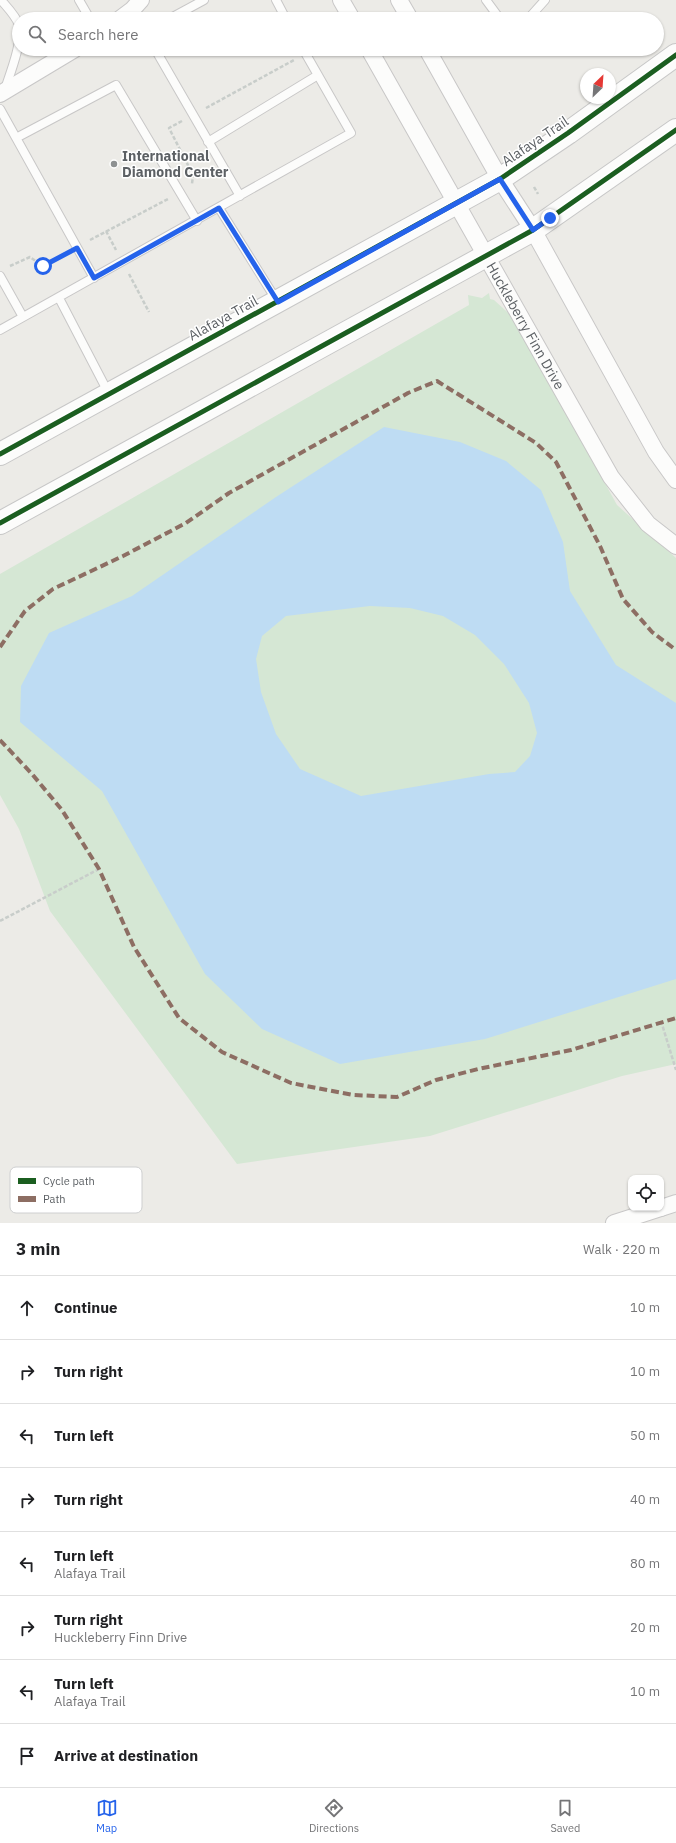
<!DOCTYPE html>
<html lang="en">
<head>
<meta charset="utf-8">
<style>
  body { margin:0; font-family:"IBM Plex Sans",sans-serif; background:#f6f6f6; color:#202124 }
  .controls { position:absolute; right:12px; bottom:12px; display:grid; overflow:hidden; border-radius:8px; box-shadow:0 1px 3px #0004 }
  .controls button { width:36px; height:36px; display:grid; place-items:center; padding:0; border:0; border-bottom:1px solid #e0e0e0; background:#fff; color:#202124; font:20px sans-serif }
  .compass { position:absolute; left:580px; top:68px; width:36px; height:36px; border-radius:50%; background:#fff; box-shadow:0 1px 3px #0004; rotate:25deg }
  .stop { position:absolute; width:12px; height:12px; margin:-9px; border:3px solid #2563eb; border-radius:50%; background:#fff }
  .stop.end { background:#2563eb; border-color:#fff; box-shadow:0 1px 4px #0008 }
  .list { margin:0; padding:0; list-style:none }
  h2 { display:flex; justify-content:space-between; align-items:center; height:52px; margin:0; padding:0 16px; font-size:17px }
  h2 small { font-size:13px; font-weight:400; color:#757577 }
  .list li { display:grid; grid-template-columns:26px 1fr auto; gap:12px; align-items:center; box-sizing:border-box; height:64px; padding:0 16px; border-top:1px solid #e0e0e0 }
  .list b { display:block; font-size:15px; white-space:nowrap }
  .list p { margin:0; font-size:13px; white-space:nowrap; color:#757577 }
  .list em { font-size:13px; font-style:normal; color:#757577 }
  .icon { flex:none; width:22px; height:22px; fill:none; stroke:currentColor; stroke-width:2; stroke-linecap:round; stroke-linejoin:round }
  .map { position:relative; flex:none; width:676px; height:1223px; overflow:hidden }
  .search { position:absolute; background:#fff; box-shadow:0 1px 3px #0004; left:12px; right:12px; top:12px; height:44px; display:flex; align-items:center; gap:10px; box-sizing:border-box; padding:0 14px; border-radius:22px; color:#757577; font-size:15px }
  .sheet { height:564px; background:#fff }
  nav { display:flex; justify-content:space-around; align-items:center; box-sizing:border-box; height:56px; border-top:1px solid #e0e0e0; background:#fff; font-size:11px; color:#757577 }
  nav a { display:grid; justify-items:center; gap:2px }
  nav .on { color:#2563eb }
  .map>svg:first-child { display:block }
  .green { fill:#d5e7d4 }
  .water { fill:#bedcf3; fill-rule:evenodd }
  .lines { fill:none; stroke-linecap:round; stroke-linejoin:round }
  .lane-casing { stroke:#c8c7c7; stroke-width:10 }
  .street-casing { stroke:#c8c7c7; stroke-width:18 }
  .secondary-casing { stroke:#c7c7c7; stroke-width:24 }
  .path { stroke:#c8cdca; stroke-width:2.5; stroke-dasharray:4 2; stroke-linecap:butt }
  .lane { stroke:#fcfcfb; stroke-width:8 }
  .street { stroke:#fcfcfb; stroke-width:16 }
  .secondary { stroke:#fcfcfb; stroke-width:22 }
  .quiet { stroke:#8d6e63; stroke-width:4; stroke-dasharray:8 4; stroke-linecap:butt }
  .cycleway-casing { stroke:#fff; stroke-width:8 }
  .cycleway { stroke:#1b5e20; stroke-width:5 }
  .route { stroke:#2563eb; stroke-width:5 }
  .poi-dot { fill:#8e9192; stroke:#fff; stroke-width:1.5 }
  .labels { text-anchor:middle; stroke-width:3; stroke-linejoin:round; paint-order:stroke }
  .street-label { font-size:14px; fill:#5c6064; stroke:#fff }
  .poi-label { font-size:14px; font-weight:bold; fill:#5c6064; stroke:#fff; text-anchor:start }
  .key { fill:#fff; stroke:#cecfd0; stroke-width:1 }
  .key-label { font-size:11px; fill:#5c6064 }
</style>
</head>
<body>
<div class="map">
<svg width="676" height="1223" viewBox="0 0 676 1223">
  <rect width="100%" height="100%" fill="#ecebe7"/>
  <!-- green -->
  <path class="green" d="M 489,293 L 490,299 L 494,300 L 514,318 L 617,505 L 676,558 L 676,1064 L 622,1076 L 430,1136 L 237,1164 L 50,911 L 19,829 L 0,795 L 0,574 L 469,305 L 468,295 L 482,298 Z"/>
  <!-- water -->
  <path class="water" d="M 384,427 L 460,442 L 506,461 L 541,490 L 563,542 L 570,591 L 616,665 L 676,703 L 676,979 L 485,1039 L 340,1064 L 262,1029 L 205,974 L 102,791 L 20,722 L 21,686 L 49,633 L 132,596 L 276,497 ZM 370,606 L 410,608 L 443,616 L 475,635 L 504,664 L 529,703 L 537,733 L 530,756 L 515,772 L 489,774 L 361,796 L 300,769 L 276,734 L 261,692 L 256,659 L 262,636 L 286,616 Z"/>
  <g class="lines">
    <!-- lane casing -->
    <g class="lane-casing">
      <path id="lane" d="M 1,0 C 7,7 16,16 19,25 C 23,41 10,74 5,89
        M 79,0 L 90,19
        M 276,0 L 286,19
        M 486,0 L 500,19
        M 169,19 L 204,0
        M 528,19 L 545,0
        M 155,49 L 240,196
        M 0,109 L 94,278
        M 16,138 L 116,85 L 197,221
        M 208,142 L 318,75
        M 219,208 L 277,301
        M 0,276 L 23,317
        M 59,298 L 109,394
        M 0,330 L 351,133 L 303,49"/>
    </g>
    <!-- street casing -->
    <g class="street-casing">
      <g id="street">
        <path d="M 341,0 L 352,19"/>
        <path d="M 399,0 L 410,19"/>
        <path d="M 120,19 L 132,10 L 141,0"/>
        <path id="s1" d="M 369,49 L 611,477 L 648,524 L 676,546"/>
        <path d="M 427,49 L 500,179 L 533,230 L 656,452 L 676,480"/>
        <path d="M 0,94 L 75,49"/>
        <path d="M 661,1208 L 676,1203"/>
        <path d="M 614,1223 L 661,1208"/>
      </g>
    </g>
    <!-- secondary casing -->
    <g class="secondary-casing">
      <path id="secondary" d="M 0,454 L 500,179 L 568,133 L 676,55
        M 0,523 L 533,230 L 676,130"/>
    </g>
    <!-- path -->
    <path class="path" d="M 206,108 L 294,60
      M 182,121 L 169,128 L 193,175 L 192,184
      M 534,187 L 538,194
      M 106,231 L 116,250
      M 90,240 L 168,199
      M 10,266 L 30,257 L 43,266 L 64,254
      M 129,274 L 149,312
      M 0,921 L 99,869
      M 661,1021 L 676,1070"/>
    <!-- lane -->
    <use href="#lane" class="lane"/>
    <!-- street -->
    <use href="#street" class="street"/>
    <!-- secondary -->
    <use href="#secondary" class="secondary"/>
    <!-- quiet -->
    <path class="quiet" d="M 0,647 L 25,611 L 53,589 L 123,556 L 186,523 L 229,493 L 408,393 L 437,381 L 536,443 L 556,462 L 600,546 L 623,599 L 652,632 L 676,650
      M 0,740 L 32,774 L 62,810 L 99,869 L 134,947 L 179,1018 L 222,1052 L 291,1083 L 353,1095 L 397,1097 L 436,1080 L 478,1069 L 571,1050 L 676,1018"/>
    <!-- cycleway casing -->
    <g class="cycleway-casing">
      <path id="cycleway" d="M 0,454 L 500,179 L 568,133 L 676,55
        M 0,523 L 533,230 L 676,130"/>
    </g>
    <!-- cycleway -->
    <use href="#cycleway" class="cycleway"/>
  </g>
  <g class="lines">
    <!-- route -->
    <path class="route" d="M 43,266 L 77,248 L 94,278 L 219,208 L 278,302 L 500,179 L 533,230 L 550,218"/>
  </g>
  <!-- markers -->
  <circle class="poi-dot" cx="114" cy="164" r="4"/>
  <g class="labels">
    <!-- street labels -->
    <g class="street-label">
      <text transform="translate(535 141) rotate(-34)" y="5">Alafaya Trail</text>
      <text transform="translate(223 318) rotate(-29)" y="5">Alafaya Trail</text>
      <text dy="5" stroke="none"><textPath href="#s1" startOffset="318">Huckleberry Finn Drive</textPath></text>
    </g>
    <!-- poi labels -->
    <g class="poi-label">
      <text x="122" y="161">International<tspan x="122" dy="16">Diamond Center</tspan></text>
    </g>
  </g>
  <!-- legend -->
  <rect x="10" y="1167" width="132" height="46" rx="6" class="key"/>
  <rect x="18" y="1178" width="18" height="6" fill="#1b5e20"/>
  <rect x="18" y="1196" width="18" height="6" fill="#8d6e63"/>
  <g class="key-label">
    <text x="43" y="1185">Cycle path</text>
    <text x="43" y="1203">Path</text>
  </g>
</svg>
<div class="controls">
<button><svg class="icon" aria-label="locate" viewBox="0 0 24 24"><circle cx="12" cy="12" r="6"/><path d="M12 2v4M12 18v4M2 12h4M18 12h4"/></svg></button>
</div>
<svg class="compass" viewBox="-18 -18 36 36"><path d="M0-13l5 13h-10z" fill="#e53935"/><path d="M0 13l5-13h-10z" fill="#757577"/></svg>
<div class="stop" style="left:43px;top:266px"></div>
<div class="stop end" style="left:550px;top:218px"></div>
<div class="search"><svg class="icon" aria-label="search" viewBox="0 0 24 24"><circle cx="10" cy="10" r="6"/><path d="M15 15l6 6"/></svg>Search here</div>
</div>
<section class="sheet">
<h2>3 min<small>Walk · 220 m</small></h2>
<ul class="list">
<li><svg class="icon" aria-label="ahead" viewBox="0 0 24 24"><path d="M12 20V5M6 11l6-6 6 6"/></svg><div><b>Continue</b></div><em>10 m</em></li>
<li><svg class="icon" aria-label="right" viewBox="0 0 24 24"><path d="M7 20v-9h11M14 6l5 5-5 5"/></svg><div><b>Turn right</b></div><em>10 m</em></li>
<li><svg class="icon" aria-label="left" viewBox="0 0 24 24"><path d="M17 20v-9H6M10 6l-5 5 5 5"/></svg><div><b>Turn left</b></div><em>50 m</em></li>
<li><svg class="icon" aria-label="right" viewBox="0 0 24 24"><path d="M7 20v-9h11M14 6l5 5-5 5"/></svg><div><b>Turn right</b></div><em>40 m</em></li>
<li><svg class="icon" aria-label="left" viewBox="0 0 24 24"><path d="M17 20v-9H6M10 6l-5 5 5 5"/></svg><div><b>Turn left</b><p>Alafaya Trail</p></div><em>80 m</em></li>
<li><svg class="icon" aria-label="right" viewBox="0 0 24 24"><path d="M7 20v-9h11M14 6l5 5-5 5"/></svg><div><b>Turn right</b><p>Huckleberry Finn Drive</p></div><em>20 m</em></li>
<li><svg class="icon" aria-label="left" viewBox="0 0 24 24"><path d="M17 20v-9H6M10 6l-5 5 5 5"/></svg><div><b>Turn left</b><p>Alafaya Trail</p></div><em>10 m</em></li>
<li><svg class="icon" aria-label="arrive" viewBox="0 0 24 24"><path d="M6 21V4h12l-3 4 3 4H6"/></svg><div><b>Arrive at destination</b></div></li>
</ul>
</section>
<nav>
<a class="on"><svg class="icon" aria-label="map" viewBox="0 0 24 24"><path d="M3 6l6-2 6 2 6-2v14l-6 2-6-2-6 2zM9 4v14M15 6v14"/></svg>Map</a>
<a><svg class="icon" aria-label="directions" viewBox="0 0 24 24"><path d="M12 3l9 9-9 9-9-9zM9 14v-3h6M13 9l2 2-2 2"/></svg>Directions</a>
<a><svg class="icon" aria-label="saved" viewBox="0 0 24 24"><path d="M7 4h10v16l-5-4-5 4z"/></svg>Saved</a>
</nav>
</body>
</html>
